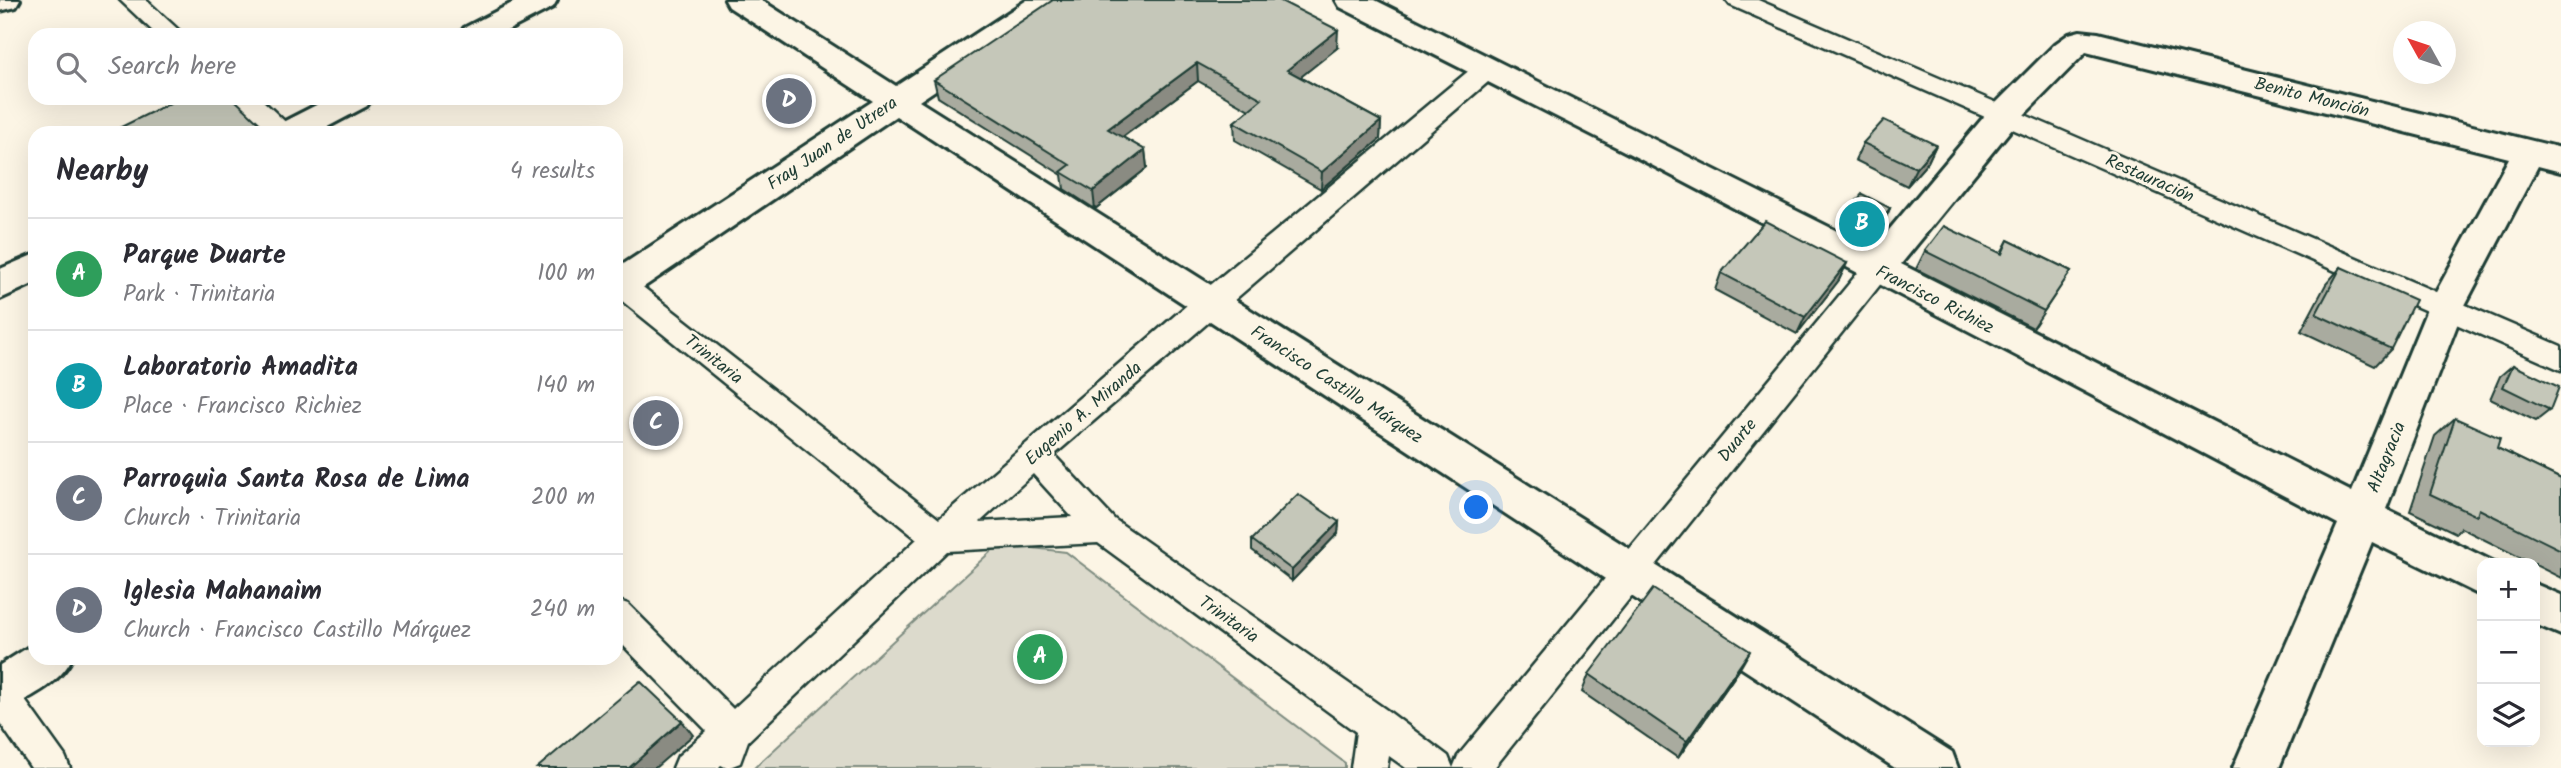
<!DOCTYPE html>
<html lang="en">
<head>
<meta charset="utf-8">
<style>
  body { margin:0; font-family:Kalam,sans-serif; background:#f7f7f7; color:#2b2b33 }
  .controls { position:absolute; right:21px; bottom:21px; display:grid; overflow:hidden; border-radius:14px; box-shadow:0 7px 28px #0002 }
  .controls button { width:63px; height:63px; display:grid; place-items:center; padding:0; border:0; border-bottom:2px solid #e1e1e2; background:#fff; color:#2b2b33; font:35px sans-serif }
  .compass { position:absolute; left:2393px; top:21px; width:63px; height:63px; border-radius:50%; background:#fff; box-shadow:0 7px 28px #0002; rotate:310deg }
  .you { position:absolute; left:1477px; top:508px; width:24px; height:24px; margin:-18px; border:5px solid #fff; border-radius:50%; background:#1a73e8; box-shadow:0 0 0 10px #1a73e833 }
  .badge { display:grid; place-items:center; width:46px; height:46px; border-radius:50%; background:#0f766e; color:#fff; font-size:23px; font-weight:700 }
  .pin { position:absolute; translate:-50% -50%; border:4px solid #fff; box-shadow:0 2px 7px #0006 }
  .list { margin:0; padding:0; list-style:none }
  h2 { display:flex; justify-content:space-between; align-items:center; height:91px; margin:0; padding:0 28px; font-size:30px }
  h2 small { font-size:23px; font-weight:400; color:#7c7c81 }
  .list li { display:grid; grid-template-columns:46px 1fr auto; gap:21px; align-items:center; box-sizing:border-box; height:112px; padding:0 28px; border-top:2px solid #e1e1e2 }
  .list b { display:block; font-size:26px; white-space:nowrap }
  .list p { margin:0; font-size:23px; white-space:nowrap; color:#7c7c81 }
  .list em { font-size:23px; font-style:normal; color:#7c7c81 }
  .icon { flex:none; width:38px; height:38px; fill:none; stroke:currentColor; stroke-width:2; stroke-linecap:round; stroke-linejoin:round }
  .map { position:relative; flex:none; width:2561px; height:768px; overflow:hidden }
  .search { position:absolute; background:#fff; box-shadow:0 7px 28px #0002; left:28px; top:28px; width:595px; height:77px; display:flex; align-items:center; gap:18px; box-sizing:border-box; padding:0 24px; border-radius:21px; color:#7c7c81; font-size:26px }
  .panel { position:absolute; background:#fff; box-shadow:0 7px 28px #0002; left:28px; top:126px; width:595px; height:539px; border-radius:21px }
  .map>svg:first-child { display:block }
  .green { fill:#dcdacc; stroke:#7e8c80; stroke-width:2 }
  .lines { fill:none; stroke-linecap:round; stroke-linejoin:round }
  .street-casing { stroke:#1f3d34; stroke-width:5 }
  .secondary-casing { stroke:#1f3d34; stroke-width:6 }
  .street { fill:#fcf5e5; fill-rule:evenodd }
  .secondary { fill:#fcf5e5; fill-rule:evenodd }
  .wall { fill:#a9ab9f; stroke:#1f3d34; stroke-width:2 }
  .shaded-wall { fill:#8a8b82; stroke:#1f3d34; stroke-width:2 }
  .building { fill:#c5c7b9; stroke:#1f3d34; stroke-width:2 }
  .labels { text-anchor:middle; stroke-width:6; stroke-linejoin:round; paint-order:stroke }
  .street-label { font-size:18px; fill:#1f3d34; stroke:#fcf5e5 }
</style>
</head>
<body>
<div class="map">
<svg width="2561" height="768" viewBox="0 0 2561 768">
  <rect width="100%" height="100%" fill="#fcf5e5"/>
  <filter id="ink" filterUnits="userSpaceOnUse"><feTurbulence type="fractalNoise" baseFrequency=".0143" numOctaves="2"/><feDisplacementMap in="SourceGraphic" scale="14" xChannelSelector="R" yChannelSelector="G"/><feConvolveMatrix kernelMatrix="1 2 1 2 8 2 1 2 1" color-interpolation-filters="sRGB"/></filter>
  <g filter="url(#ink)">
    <!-- green -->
    <path class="green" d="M 999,544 L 1066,552 L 1345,763 L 1345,768 L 754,768 Z"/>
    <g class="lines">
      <!-- street casing -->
      <g class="street-casing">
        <path id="street" d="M 120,0 L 146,0 L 184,35 L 157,35 Z
          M 1726,0 L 1758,0 L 2561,346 L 2561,370 L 1730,5 Z
          M 1486,62 L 1495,64 L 1498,70 L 1495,76 L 1054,455 L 1114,519 L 1388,711 L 1448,756 L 1453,768 L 1458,756 L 1867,262 L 1877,259 L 1887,262 L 1891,269 L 1887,276 L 1494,768 L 1406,768 L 1389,756 L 1387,768 L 1351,768 L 1356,732 L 1098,543 L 947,551 L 748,741 L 740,763 L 727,768 L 721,765 L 718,768 L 673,768 L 678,756 L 707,731 L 616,638 L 616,600 L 628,604 L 733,709 L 917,539 L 616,296 L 616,275 L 630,277 L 939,519 L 1201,293 L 1477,64 ZM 1033,474 L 1072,517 L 980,522 Z
          M 231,98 L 260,98 L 297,133 L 268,133 Z
          M 0,677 L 12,682 L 65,756 L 70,768 L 31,768 L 0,723 Z"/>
      </g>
      <!-- secondary casing -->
      <g class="secondary-casing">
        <path id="secondary" d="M 0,0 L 20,0 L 16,7 L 0,11 Z
          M 518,0 L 557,0 L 553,7 L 499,35 L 459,35 L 464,28 Z
          M 725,0 L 761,0 L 896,86 L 1027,0 L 1063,0 L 1059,7 L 919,101 L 1952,752 L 1958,768 L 1895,768 L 896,116 L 629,297 L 616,301 L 616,269 L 873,101 L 729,7 Z
          M 1336,0 L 1375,0 L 1873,249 L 1993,106 L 2055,44 L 2069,34 L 2080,31 L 2098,33 L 2561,148 L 2561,172 L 2538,166 L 2464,307 L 2386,509 L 2496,563 L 2482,563 L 2482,596 L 2372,542 L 2279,768 L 2233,768 L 2338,524 L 1642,160 L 1340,7 ZM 2086,52 L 2509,158 L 2428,307 L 2352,492 L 1901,264 L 2017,122 Z
          M 330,98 L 372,98 L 367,106 L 316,133 L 272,133 L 277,125 Z
          M 35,254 L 35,283 L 0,299 L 0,269 Z
          M 2535,584 L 2561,595 L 2561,635 L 2535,624 Z
          M 35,643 L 35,658 L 72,658 C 61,683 26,701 0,711 L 0,665 Z"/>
      </g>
      <!-- street -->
      <use href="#street" class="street"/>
      <!-- secondary -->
      <use href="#secondary" class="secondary"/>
    </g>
    <!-- wall -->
    <path class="wall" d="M 1337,48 L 1300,77 L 1381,121 L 1380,139 L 1321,189 L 1235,140 L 1234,122 L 1249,110 L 1198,81 L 1123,137 L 1145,150 L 1147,168 L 1095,209 L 1064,189 L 1062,175 L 938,97 L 934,80 Z
      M 1863,143 L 1936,145 L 1928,162 L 1907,186 L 1855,160 Z
      M 1890,208 L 1885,220 L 1868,241 L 1840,227 L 1845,215 Z
      M 2008,240 L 2071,271 L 2033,328 L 1916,269 L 1925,251 L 2001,253 Z
      M 1847,263 L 1839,280 L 1797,334 L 1715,290 L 1721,273 Z
      M 2341,267 L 2391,349 L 2375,366 L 2301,331 L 2326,284 Z
      M 2513,365 L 2550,410 L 2536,421 L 2490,399 L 2500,376 Z
      M 2455,418 L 2497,448 L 2561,479 L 2561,578 L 2535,565 L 2535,563 L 2531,563 L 2461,528 L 2456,533 L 2410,511 L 2435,436 Z
      M 1339,522 L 1338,533 L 1292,581 L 1252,550 L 1252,540 Z
      M 1739,670 L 1678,758 L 1582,692 L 1589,674 Z"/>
    <!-- shaded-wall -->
    <path class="shaded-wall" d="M 1338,30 L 1337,48 L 1287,88 L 1287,70 Z
      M 1197,63 L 1198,81 L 1110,146 L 1108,129 Z
      M 1381,121 L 1380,139 L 1321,189 L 1322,172 Z
      M 1936,145 L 1928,162 L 1907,186 L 1916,168 Z
      M 1145,150 L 1147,168 L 1095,209 L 1093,191 Z
      M 1890,208 L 1885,220 L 1868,241 L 1874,229 Z
      M 1847,263 L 1839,280 L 1797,334 L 1805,317 Z
      M 1339,522 L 1338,533 L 1292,581 L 1292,570 Z
      M 1750,651 L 1739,670 L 1678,758 L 1687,741 Z
      M 682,721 L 693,735 L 655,768 L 629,768 Z"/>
    <!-- building -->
    <path class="building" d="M 1053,0 L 1279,0 L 1338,30 L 1287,70 L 1381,121 L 1322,172 L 1234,122 L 1262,99 L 1197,63 L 1108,129 L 1145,150 L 1093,191 L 1061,172 L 1070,165 L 934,80 Z
      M 180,98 L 233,98 L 270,133 L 109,133 Z
      M 1884,120 L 1936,145 L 1916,168 L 1863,143 Z
      M 1862,194 L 1890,208 L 1874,229 L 1845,215 Z
      M 1765,221 L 1847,263 L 1805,317 L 1721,273 Z
      M 1944,226 L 2002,254 L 2008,240 L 2071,271 L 2044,311 L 1925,251 Z
      M 2341,267 L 2415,300 L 2391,349 L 2316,314 Z
      M 2513,365 L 2559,387 L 2550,410 L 2503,387 Z
      M 2455,418 L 2500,438 L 2497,448 L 2561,479 L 2561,550 L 2479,509 L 2477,516 L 2430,494 Z
      M 1298,494 L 1339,522 L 1292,570 L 1252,540 Z
      M 1653,589 L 1750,651 L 1687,741 L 1589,674 Z
      M 640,681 L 682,721 L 629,768 L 537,768 Z"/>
  </g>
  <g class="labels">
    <!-- street labels -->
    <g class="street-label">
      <text transform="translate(2312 97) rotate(14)" y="6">Benito Monción</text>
      <text transform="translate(832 143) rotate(-34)" y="6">Fray Juan de Utrera</text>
      <text transform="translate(2150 178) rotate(24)" y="6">Restauración</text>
      <text transform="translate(1935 299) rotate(27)" y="6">Francisco Richiez</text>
      <text transform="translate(714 359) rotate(38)" y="6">Trinitaria</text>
      <text transform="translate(1337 384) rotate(33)" y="6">Francisco Castillo Márquez</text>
      <text transform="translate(1083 413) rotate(-41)" y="6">Eugenio A. Miranda</text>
      <text transform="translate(1737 440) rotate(-51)" y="6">Duarte</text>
      <text transform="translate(2386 457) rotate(-68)" y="6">Altagracia</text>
      <text transform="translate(1229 619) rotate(35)" y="6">Trinitaria</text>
    </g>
  </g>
</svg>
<div class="controls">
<button>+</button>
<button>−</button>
<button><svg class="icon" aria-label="layers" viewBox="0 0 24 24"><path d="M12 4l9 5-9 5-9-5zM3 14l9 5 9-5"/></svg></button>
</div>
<svg class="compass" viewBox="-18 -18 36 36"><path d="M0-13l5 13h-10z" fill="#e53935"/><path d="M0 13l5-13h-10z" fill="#7c7c81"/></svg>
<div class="you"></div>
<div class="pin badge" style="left:1040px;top:657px;background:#2e9e5b">A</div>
<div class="pin badge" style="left:1862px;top:224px;background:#0f9aa8">B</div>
<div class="pin badge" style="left:656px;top:423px;background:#6b7280">C</div>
<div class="pin badge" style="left:789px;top:101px;background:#6b7280">D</div>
<div class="search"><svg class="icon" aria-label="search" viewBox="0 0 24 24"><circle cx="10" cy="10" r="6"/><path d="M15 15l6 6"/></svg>Search here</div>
<section class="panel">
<h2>Nearby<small>4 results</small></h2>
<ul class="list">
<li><span class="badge" style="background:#2e9e5b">A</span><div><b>Parque Duarte</b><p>Park · Trinitaria</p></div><em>100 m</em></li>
<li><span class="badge" style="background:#0f9aa8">B</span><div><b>Laboratorio Amadita</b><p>Place · Francisco Richiez</p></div><em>140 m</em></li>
<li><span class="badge" style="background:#6b7280">C</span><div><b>Parroquia Santa Rosa de Lima</b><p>Church · Trinitaria</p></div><em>200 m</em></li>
<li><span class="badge" style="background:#6b7280">D</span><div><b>Iglesia Mahanaim</b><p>Church · Francisco Castillo Márquez</p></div><em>240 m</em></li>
</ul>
</section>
</div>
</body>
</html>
